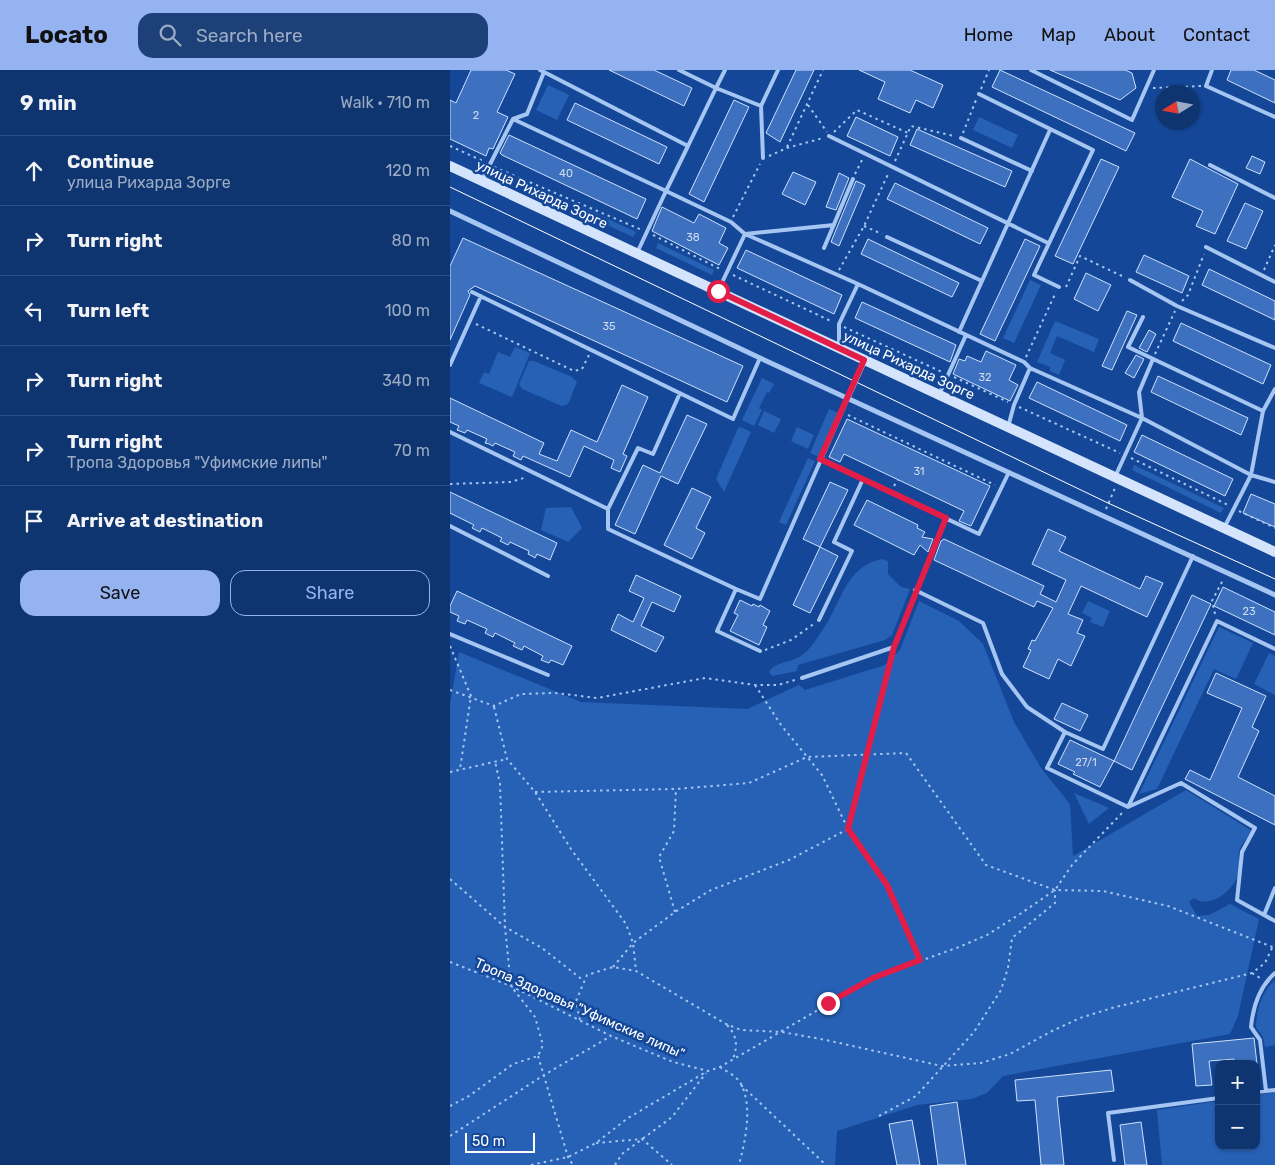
<!DOCTYPE html>
<html lang="en">
<head>
<meta charset="utf-8">
<style>
  body { margin:0; font-family:Rubik,sans-serif; background:#1d4079; color:#f1f3f6 }
  .controls { position:absolute; right:15px; bottom:15px; display:grid; overflow:hidden; border-radius:10px; box-shadow:0 1px 4px #0004 }
  .controls button { width:45px; height:45px; display:grid; place-items:center; padding:0; border:0; border-bottom:1px solid #2f5084; background:#0f3571; color:#f1f3f6; font:25px sans-serif }
  .compass { position:absolute; left:705px; top:15px; width:45px; height:45px; border-radius:50%; background:#0f3571; box-shadow:0 1px 4px #0004; rotate:259deg }
  .scale { position:absolute; left:15px; bottom:12px; width:70px; box-sizing:border-box; padding-left:5px; border:2px solid #fff; border-top:0; font-size:14px; line-height:18px; white-space:nowrap; color:#fff; -webkit-text-stroke:4px #144797; paint-order:stroke }
  .stop { position:absolute; width:15px; height:15px; margin:-11px; border:4px solid #e11d48; border-radius:50%; background:#fff }
  .stop.end { background:#e11d48; border-color:#fff; box-shadow:0 1px 5px #0008 }
  .list { margin:0; padding:0; list-style:none }
  h2 { display:flex; justify-content:space-between; align-items:center; height:65px; margin:0; padding:0 20px; font-size:21px }
  h2 small { font-size:16px; font-weight:400; color:#9babc3 }
  .list li { display:grid; grid-template-columns:32px 1fr auto; gap:15px; align-items:center; box-sizing:border-box; height:70px; padding:0 20px; border-top:1px solid #2f5084 }
  .list b { display:block; font-size:19px; white-space:nowrap }
  .list p { margin:0; font-size:16px; white-space:nowrap; color:#9babc3 }
  .list em { font-size:16px; font-style:normal; color:#9babc3 }
  .actions { display:flex; gap:10px; padding:15px 20px }
  .actions a { flex:1; padding:11px 0; border:1px solid #95b2f1; border-radius:15px; text-align:center; font-size:18px; color:#95b2f1 }
  .actions .main { background:#95b2f1; color:#111 }
  .icon { flex:none; width:28px; height:28px; fill:none; stroke:currentColor; stroke-width:2; stroke-linecap:round; stroke-linejoin:round }
  .map { position:relative; flex:none; width:825px; height:1095px; overflow:hidden }
  header { display:flex; align-items:center; gap:30px; box-sizing:border-box; height:70px; padding:0 25px; background:#95b2f1; color:#111 }
  header strong { font-size:24px }
  nav { display:flex; gap:28px; margin-inline-start:auto; font-size:18px }
  .search { width:350px; height:45px; background:#1d4079; display:flex; align-items:center; gap:12px; box-sizing:border-box; padding:0 18px; border-radius:15px; color:#9babc3; font-size:19px }
  main { display:flex }
  aside { flex:1; background:#0f3571 }
  .map>svg:first-child { display:block }
  .green { fill:#2761b6 }
  .building { fill:#3d71bf; stroke:#cde1fd }
  .lines { fill:none; stroke-linecap:round; stroke-linejoin:round }
  .path { stroke:#a5c5f2; stroke-width:2; stroke-dasharray:2.5 4; stroke-linecap:butt }
  .service { stroke:#a5c5f2; stroke-width:4 }
  .minor { stroke:#a5c5f2; stroke-width:5 }
  .secondary { stroke:#d4e4fc; stroke-width:10 }
  .tram { stroke:#fff; stroke-width:1 }
  .route { stroke:#e11d48; stroke-width:6 }
  .labels { text-anchor:middle; stroke-width:5; stroke-linejoin:round; paint-order:stroke }
  .number-label { font-size:11px; fill:#cedcef }
  .street-label { font-size:14px; fill:#fff; stroke:#144797 }
</style>
</head>
<body>
<header>
<strong>Locato</strong>
<div class="search"><svg class="icon" aria-label="search" viewBox="0 0 24 24"><circle cx="10" cy="10" r="6"/><path d="M15 15l6 6"/></svg>Search here</div>
<nav><a>Home</a><a>Map</a><a>About</a><a>Contact</a></nav>
</header>
<main>
<aside>
<h2>9 min<small>Walk · 710 m</small></h2>
<ul class="list">
<li><svg class="icon" aria-label="ahead" viewBox="0 0 24 24"><path d="M12 20V5M6 11l6-6 6 6"/></svg><div><b>Continue</b><p>улица Рихарда Зорге</p></div><em>120 m</em></li>
<li><svg class="icon" aria-label="right" viewBox="0 0 24 24"><path d="M7 20v-9h11M14 6l5 5-5 5"/></svg><div><b>Turn right</b></div><em>80 m</em></li>
<li><svg class="icon" aria-label="left" viewBox="0 0 24 24"><path d="M17 20v-9H6M10 6l-5 5 5 5"/></svg><div><b>Turn left</b></div><em>100 m</em></li>
<li><svg class="icon" aria-label="right" viewBox="0 0 24 24"><path d="M7 20v-9h11M14 6l5 5-5 5"/></svg><div><b>Turn right</b></div><em>340 m</em></li>
<li><svg class="icon" aria-label="right" viewBox="0 0 24 24"><path d="M7 20v-9h11M14 6l5 5-5 5"/></svg><div><b>Turn right</b><p>Тропа Здоровья &quot;Уфимские липы&quot;</p></div><em>70 m</em></li>
<li><svg class="icon" aria-label="arrive" viewBox="0 0 24 24"><path d="M6 21V4h12l-3 4 3 4H6"/></svg><div><b>Arrive at destination</b></div></li>
</ul>
<div class="actions"><a class="main">Save</a><a>Share</a></div>
</aside>
<div class="map">
<svg width="825" height="1095" viewBox="0 0 825 1095">
  <rect width="100%" height="100%" fill="#144797"/>
  <!-- green -->
  <path class="green" d="M 98,15 L 119,25 L 107,50 L 86,40 Z
    M 529,47 L 568,65 L 562,78 L 523,60 Z
    M 130,136 L 186,162 L 183,167 L 128,141 Z
    M 208,173 L 264,200 L 262,205 L 206,178 Z
    M 580,210 L 591,215 L 564,273 L 553,268 Z
    M 605,251 L 649,269 L 644,282 L 607,266 L 600,283 L 615,290 L 609,305 L 600,301 L 600,297 L 587,292 Z
    M 65,277 L 80,283 L 62,327 L 29,313 L 34,302 L 39,304 L 48,282 L 60,287 Z
    M 79,291 L 84,291 L 122,307 L 127,312 L 118,334 L 112,336 L 72,319 L 69,314 Z
    M 312,308 L 324,314 L 319,323 L 317,322 L 309,338 L 312,340 L 304,356 L 292,350 Z
    M 379,339 L 389,343 L 369,387 L 360,383 Z
    M 314,341 L 331,349 L 324,363 L 308,355 Z
    M 291,357 L 301,362 L 274,422 L 266,409 L 288,358 Z
    M 347,357 L 364,365 L 358,379 L 341,371 Z
    M 358,388 L 365,391 L 336,455 L 329,452 Z
    M 684,395 L 774,438 L 771,443 L 682,400 Z
    M 121,437 L 132,458 L 118,472 L 91,460 L 96,438 Z
    M 432,489 L 438,491 L 438,504 L 451,517 L 460,519 L 442,565 L 435,570 L 348,595 L 347,601 L 322,606 L 319,602 C 326,591 342,593 352,585 C 360,580 367,568 372,561 C 391,534 395,496 432,489 Z
    M 469,531 L 509,551 L 533,574 L 564,652 L 591,698 L 620,734 L 623,786 L 736,720 L 802,761 C 798,767 790,775 789,782 C 788,788 790,795 789,802 C 785,819 761,840 744,828 L 739,832 L 747,846 L 759,845 L 780,834 L 809,849 L 788,946 L 780,964 L 553,1006 L 537,1023 L 521,1029 L 467,1035 L 387,1061 L 385,1095 L 0,1095 L 0,634 L 9,582 L 131,632 L 297,639 L 349,615 L 355,620 L 435,595 L 450,580 Z
    M 638,531 L 660,541 L 653,557 L 640,552 L 642,548 L 632,543 Z
    M 769,557 L 803,573 L 786,609 L 764,599 L 707,719 L 689,724 Z
    M 819,583 L 825,586 L 825,625 L 804,614 Z
    M 624,723 L 659,738 L 639,754 Z
    M 825,910 L 825,975 L 815,977 L 813,967 L 806,957 C 807,939 811,923 825,910 Z
    M 825,1022 L 825,1095 L 712,1095 L 707,1040 L 769,1031 L 769,1076 L 806,1076 L 806,1025 Z"/>
  <!-- building -->
  <path class="building" d="M 21,0 L 56,0 L 65,4 L 47,42 L 58,47 L 43,79 L 39,78 L 36,86 L 0,69 L 0,30 L 6,33 Z
    M 159,0 L 204,0 L 242,18 L 234,36 Z
    M 346,0 L 364,0 L 330,72 L 316,63 Z
    M 409,0 L 460,0 L 493,15 L 483,38 L 466,30 L 460,43 L 428,29 L 435,12 Z
    M 550,0 L 685,63 L 676,81 L 542,17 Z
    M 600,0 L 675,0 L 682,3 L 686,18 L 670,30 Z
    M 781,0 L 804,0 L 825,10 L 825,33 L 777,10 Z
    M 284,30 L 299,37 L 254,132 L 239,124 Z
    M 125,33 L 217,77 L 209,94 L 117,50 Z
    M 406,47 L 448,67 L 440,86 L 397,66 Z
    M 467,59 L 562,101 L 555,117 L 460,75 Z
    M 59,65 L 196,129 L 187,149 L 52,85 L 50,83 Z
    M 802,86 L 815,92 L 810,104 L 796,98 Z
    M 651,89 L 669,97 L 623,194 L 605,186 Z
    M 740,89 L 788,114 L 765,164 L 746,156 L 753,141 L 722,127 Z
    M 343,102 L 366,112 L 355,135 L 332,124 Z
    M 389,103 L 399,108 L 386,140 L 376,137 Z
    M 406,111 L 415,115 L 389,176 L 381,172 Z
    M 445,113 L 538,158 L 530,174 L 437,129 Z
    M 795,133 L 813,141 L 796,179 L 777,171 Z
    M 212,137 L 244,153 L 249,144 L 276,158 L 269,173 L 278,178 L 269,195 L 202,161 Z
    M 13,168 L 293,296 L 277,332 L 25,216 L 18,221 L 20,225 L 0,270 L 0,196 Z
    M 418,169 L 509,213 L 502,227 L 411,184 Z
    M 575,169 L 590,176 L 545,271 L 530,264 Z
    M 296,180 L 392,225 L 384,244 L 287,198 Z
    M 694,185 L 739,206 L 732,223 L 686,202 Z
    M 759,199 L 825,231 L 825,250 L 752,215 Z
    M 636,203 L 661,215 L 648,241 L 624,229 Z
    M 412,232 L 506,275 L 500,292 L 405,248 Z
    M 677,241 L 687,245 L 662,300 L 652,296 Z
    M 731,253 L 821,295 L 813,314 L 723,271 Z
    M 699,260 L 706,264 L 697,282 L 689,278 Z
    M 536,281 L 566,295 L 559,310 L 568,315 L 560,331 L 503,304 L 509,289 L 515,291 L 517,286 L 531,292 Z
    M 686,285 L 694,289 L 684,308 L 675,303 Z
    M 708,306 L 798,348 L 791,365 L 701,322 Z
    M 587,312 L 677,355 L 670,371 L 579,328 Z
    M 172,315 L 198,327 L 173,384 L 177,386 L 170,402 L 161,398 L 164,390 L 134,376 L 120,407 L 73,386 L 71,390 L 63,386 L 65,382 L 45,373 L 43,376 L 39,374 L 35,373 L 37,369 L 17,360 L 15,363 L 7,360 L 9,356 L 0,352 L 0,328 L 94,373 L 89,384 L 107,391 L 121,360 L 147,372 Z
    M 237,345 L 257,354 L 228,414 L 211,406 L 185,464 L 165,455 L 193,395 L 210,403 Z
    M 397,349 L 540,416 L 521,456 L 509,451 L 514,441 L 394,384 L 390,392 L 379,387 Z
    M 692,365 L 783,409 L 775,426 L 684,382 Z
    M 380,412 L 398,420 L 370,477 L 353,469 Z
    M 242,418 L 261,427 L 246,458 L 255,463 L 242,489 L 214,475 Z
    M 0,422 L 107,473 L 100,490 L 87,484 L 85,488 L 82,486 L 78,484 L 79,481 L 60,472 L 58,475 L 50,471 L 52,468 L 32,458 L 30,462 L 22,458 L 24,455 L 0,443 Z
    M 801,424 L 825,434 L 825,457 L 793,443 Z
    M 417,430 L 468,455 L 467,458 L 475,462 L 472,467 L 483,469 L 478,482 L 470,475 L 464,485 L 404,455 Z
    M 598,459 L 616,467 L 609,481 L 690,519 L 696,506 L 713,513 L 697,547 L 631,516 L 618,544 L 633,550 L 627,563 L 635,566 L 621,596 L 608,589 L 599,609 L 573,597 L 581,580 L 578,579 L 582,570 L 585,571 L 603,538 L 587,531 L 584,537 L 484,490 L 491,471 L 494,469 L 594,516 L 590,524 L 606,532 L 616,510 L 582,494 Z
    M 370,477 L 388,486 L 360,543 L 343,535 Z
    M 186,505 L 231,526 L 224,542 L 202,532 L 191,556 L 214,567 L 206,582 L 161,560 L 168,544 L 183,552 L 194,528 L 179,521 Z
    M 773,517 L 825,542 L 825,565 L 764,536 Z
    M 7,521 L 122,576 L 113,595 L 101,590 L 99,593 L 91,590 L 93,586 L 74,576 L 72,580 L 63,576 L 65,573 L 45,563 L 43,567 L 35,563 L 37,559 L 17,550 L 15,554 L 7,551 L 9,546 L 0,542 L 0,536 Z
    M 742,525 L 761,534 L 682,700 L 664,691 Z
    M 290,530 L 302,536 L 303,534 L 309,537 L 310,535 L 320,541 L 313,555 L 317,557 L 309,575 L 280,561 L 288,545 L 284,543 Z
    M 766,603 L 816,626 L 802,657 L 809,661 L 788,707 L 825,726 L 825,755 L 735,709 L 740,700 L 760,710 L 792,638 L 757,623 Z
    M 612,633 L 638,645 L 630,661 L 604,649 Z
    M 620,670 L 664,691 L 650,717 L 623,704 L 625,702 L 608,694 Z
    M 804,968 L 807,994 L 784,994 L 784,989 L 759,991 L 762,1015 L 746,1016 L 742,974 Z
    M 661,1000 L 664,1021 L 607,1027 L 614,1095 L 591,1095 L 585,1030 L 567,1031 L 565,1010 Z
    M 507,1032 L 516,1095 L 488,1095 L 480,1036 Z
    M 462,1050 L 470,1095 L 447,1095 L 439,1054 Z
    M 691,1052 L 697,1095 L 675,1095 L 670,1055 Z"/>
  <g class="lines">
    <!-- path -->
    <path class="path" d="M 703,18 L 751,16
      M 531,19 L 539,0
      M 358,35 L 377,62
      M 384,62 L 407,40 L 458,63
      M 513,63 L 526,30
      M 0,76 L 33,91
      M 337,77 L 373,0
      M 319,86 L 337,78 L 373,68
      M 445,91 L 461,56 L 504,66
      M 44,97 L 192,160
      M 405,104 L 412,90
      M 283,147 L 310,94
      M 414,156 L 432,164
      M 203,165 L 272,200
      M 389,200 L 414,156 L 439,102
      M 814,200 L 825,175
      M 283,205 L 383,252
      M 616,217 L 630,186 L 674,207
      M 732,231 L 738,225 L 754,184
      M 26,254 L 124,301 L 132,299 L 139,285
      M 394,257 L 492,302
      M 705,284 L 725,241
      M 576,287 L 606,222
      M 504,307 L 558,332
      M 569,337 L 670,383
      M 398,345 L 545,415
      M 681,388 L 778,435
      M 0,414 L 61,412 L 77,407
      M 444,416 L 448,410
      M 656,439 L 665,418
      M 789,441 L 825,458
      M 765,544 L 762,531 L 773,510
      M 0,576 L 21,626 L 10,699
      M 315,580 L 341,570 L 365,553
      M 305,615 L 331,655 L 372,705 L 398,759 L 437,815 L 470,890
      M 0,620 L 44,636 L 71,624 L 105,623 L 147,628 L 255,608 L 305,615 L 328,615 L 345,610
      M 44,637 L 57,689 L 85,722 L 121,779 L 176,854 L 183,873 L 186,901
      M 0,702 L 57,689
      M 85,722 L 226,719 L 299,713 L 357,687 L 456,683 L 536,795 L 605,820 L 653,821 L 718,836 L 825,878
      M 0,809 L 55,857 L 92,878 L 134,911
      M 225,842 L 209,787 L 224,761 L 226,719
      M 0,892 L 61,916 L 161,966 L 223,992 L 258,1001 L 270,997 L 423,908 L 509,877 L 537,865 L 570,844 L 605,820 L 622,795 L 673,742
      M 163,897 L 183,873 L 225,842 L 261,820 L 339,790 L 398,759 L 442,585
      M 802,903 L 810,908
      M 130,950 L 126,931 L 137,905 L 163,897 L 186,901 L 276,954 L 291,960 L 332,962 L 376,970 L 492,996 L 531,993 L 560,984 L 602,961 L 630,948 L 662,938 L 802,903 L 815,893 L 822,878
      M 277,955 C 287,966 288,975 283,989
      M 88,986 L 118,1087 L 123,1095
      M 270,997 C 277,1002 287,1006 291,1014 C 303,1037 295,1072 289,1095
      M 291,1015 L 376,1095
      M 0,1036 L 19,1026 L 63,994 L 88,986 L 93,975 L 85,947 L 61,916 L 55,857 L 50,714 L 45,691
      M 429,1046 L 466,1026 L 524,962 L 551,920 L 558,898 L 562,868 L 605,833 L 605,820
      M 0,1066 L 94,1005 L 161,966
      M 146,1073 L 192,1069 L 222,1095
      M 81,1095 L 118,1087 L 146,1073 L 178,1048 L 256,1002
      M 165,1095 L 172,1084 L 222,1047 L 256,1003"/>
    <!-- service -->
    <path class="service" d="M 229,0 L 266,18 L 238,76
      M 275,0 L 266,18 L 311,36 L 313,88
      M 581,0 L 682,50 L 704,0
      M 762,0 L 756,16 L 825,47
      M 94,2 L 238,76 L 216,121 L 281,152 L 295,164 L 408,214 L 574,292 L 580,298 L 692,348 L 801,405 L 813,341
      M 529,24 L 643,80 L 584,205 L 609,217
      M 311,36 L 328,0
      M 63,49 L 216,121 L 187,183
      M 379,66 L 598,173
      M 511,68 L 582,101
      M 760,95 L 825,128
      M 32,110 L 63,49 L 77,44 L 94,2 L 90,0
      M 437,167 L 532,211
      M 756,177 L 825,212
      M 374,178 L 403,109
      M 680,210 L 727,236 L 825,278
      M 268,221 L 295,164 L 384,155
      M 22,222 L 283,349 L 310,288
      M 693,247 L 678,277 L 813,341 L 825,319
      M 509,262 L 600,60
      M 389,277 L 389,254 L 408,214
      M 0,295 L 31,226
      M 489,325 L 516,265
      M 558,357 L 564,335 L 580,298
      M 0,362 L 158,439 L 188,378 L 203,384 L 230,323
      M 370,389 L 529,464 L 559,402
      M 665,407 L 692,348 L 689,322 L 703,289
      M 158,439 L 158,459 L 286,519 L 267,561 L 310,581
      M 0,456 L 98,506
      M 774,458 L 801,405 L 825,412
      M 743,486 L 653,679 L 615,662 L 597,698 L 678,737 L 767,551 L 825,579
      M 286,519 L 310,529 L 398,328
      M 465,520 L 533,553 L 552,604 L 577,637 L 615,662
      M 369,550 L 402,481 L 384,472 L 413,409
      M 0,564 L 98,605
      M 352,608 L 444,577 L 496,448
      M 678,737 L 731,713 L 805,758 L 792,782 L 787,830 L 825,851
      M 814,845 L 825,818
      M 816,1021 L 810,970 L 801,957 C 803,936 809,917 825,903
      M 806,1022 L 825,1020
      M 664,1090 L 658,1043 L 769,1028"/>
    <!-- minor -->
    <path class="minor" d="M 0,141 L 310,288 L 825,525
      M 398,328 L 415,290"/>
    <!-- secondary -->
    <path class="secondary" d="M 0,96 L 825,482"/>
    <!-- tram -->
    <path class="tram" d="M 0,117 L 658,433 L 825,509"/>
  </g>
  <g class="lines">
    <!-- route -->
    <path class="route" d="M 268,221 L 414,290 L 370,389 L 496,448 L 444,577 L 398,759 L 437,815 L 470,890 L 423,908 L 378,933"/>
  </g>
  <g class="labels">
    <!-- number labels -->
    <g class="number-label">
      <text x="26" y="49">2</text>
      <text x="116" y="107">40</text>
      <text x="243" y="171">38</text>
      <text x="159" y="260">35</text>
      <text x="535" y="311">32</text>
      <text x="469" y="405">31</text>
      <text x="799" y="545">23</text>
      <text x="636" y="696">27/1</text>
    </g>
    <!-- street labels -->
    <g class="street-label">
      <text transform="translate(92 124) rotate(25)" y="5">улица Рихарда Зорге</text>
      <text transform="translate(459 295) rotate(25)" y="5">улица Рихарда Зорге</text>
      <text transform="translate(130 938) rotate(24)" y="5">Тропа Здоровья "Уфимские липы"</text>
    </g>
  </g>
</svg>
<div class="controls">
<button>+</button>
<button>−</button>
</div>
<svg class="compass" viewBox="-18 -18 36 36"><path d="M0-13l5 13h-10z" fill="#e53935"/><path d="M0 13l5-13h-10z" fill="#9babc3"/></svg>
<div class="scale">50 m</div>
<div class="stop" style="left:268px;top:221px"></div>
<div class="stop end" style="left:378px;top:933px"></div>
</div>
</main>
</body>
</html>
